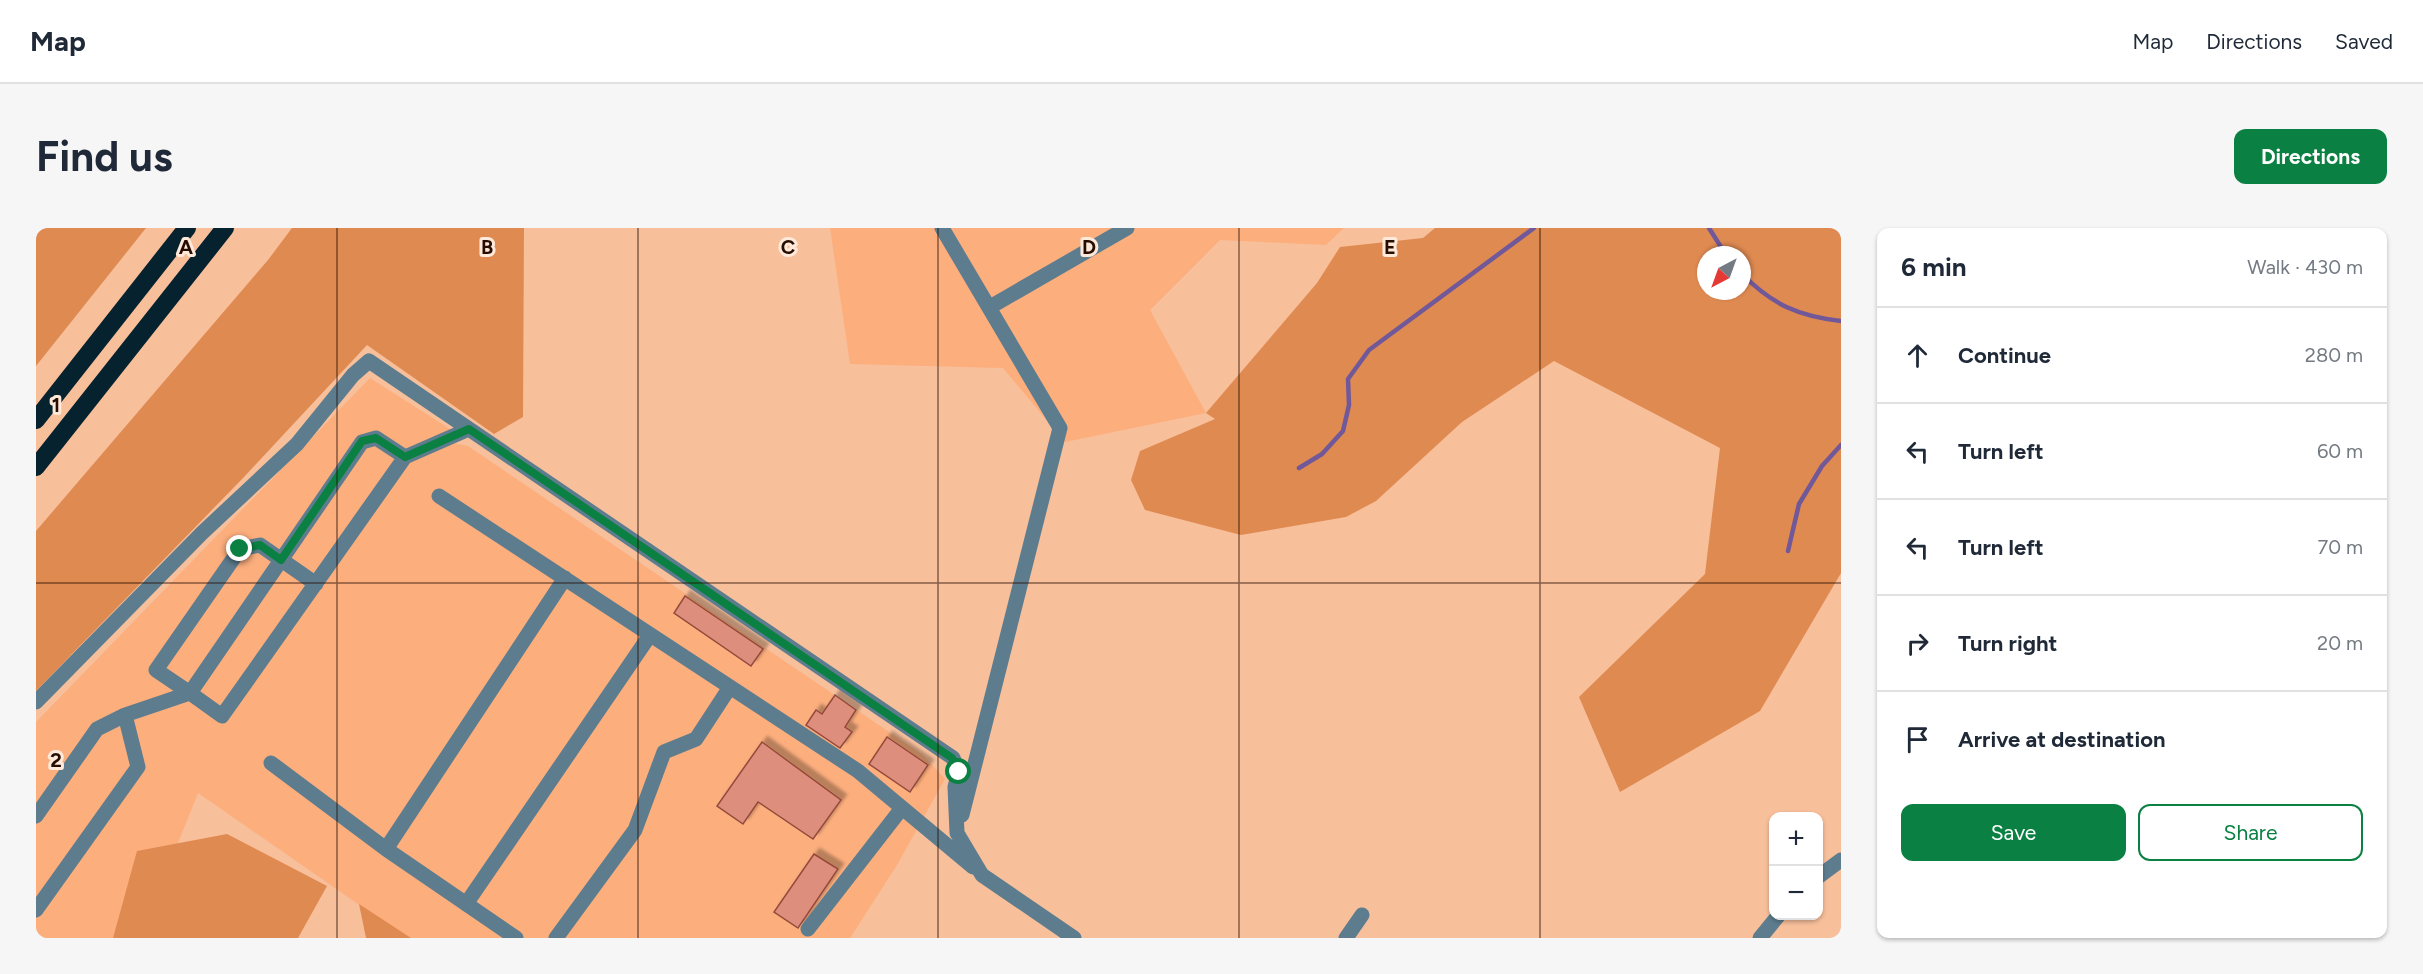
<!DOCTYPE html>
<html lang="en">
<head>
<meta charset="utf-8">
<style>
  body { margin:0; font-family:Figtree,sans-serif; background:#f6f6f7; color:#1f2937 }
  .controls { position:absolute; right:18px; bottom:18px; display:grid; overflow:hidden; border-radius:12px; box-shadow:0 2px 4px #0004 }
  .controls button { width:54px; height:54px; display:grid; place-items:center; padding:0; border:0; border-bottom:2px solid #e0e1e3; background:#fff; color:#1f2937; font:30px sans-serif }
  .compass { position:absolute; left:1661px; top:18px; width:54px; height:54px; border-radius:50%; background:#fff; box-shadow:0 2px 4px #0004; rotate:221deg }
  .stop { position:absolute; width:18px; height:18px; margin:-14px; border:4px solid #0b8043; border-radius:50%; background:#fff }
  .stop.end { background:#0b8043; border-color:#fff; box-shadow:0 2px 6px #0008 }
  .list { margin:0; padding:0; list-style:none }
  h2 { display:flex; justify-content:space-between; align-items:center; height:78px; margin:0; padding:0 24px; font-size:26px }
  h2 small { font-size:20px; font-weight:400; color:#747a83 }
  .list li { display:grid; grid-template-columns:39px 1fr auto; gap:18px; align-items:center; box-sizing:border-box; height:96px; padding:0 24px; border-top:2px solid #e0e1e3 }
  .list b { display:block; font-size:22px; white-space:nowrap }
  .list em { font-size:20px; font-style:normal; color:#747a83 }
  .actions { display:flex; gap:12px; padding:18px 24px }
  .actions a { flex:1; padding:14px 0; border:2px solid #0b8043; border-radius:12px; text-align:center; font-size:21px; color:#0b8043 }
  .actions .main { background:#0b8043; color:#fff }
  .icon { flex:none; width:33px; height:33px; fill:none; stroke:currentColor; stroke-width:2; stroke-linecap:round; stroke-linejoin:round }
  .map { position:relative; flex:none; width:1805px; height:710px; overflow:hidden; border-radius:12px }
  header { display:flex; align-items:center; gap:36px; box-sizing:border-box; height:84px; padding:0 30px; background:#fff; border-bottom:2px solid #e0e1e3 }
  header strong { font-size:28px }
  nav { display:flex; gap:33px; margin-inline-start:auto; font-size:21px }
  .intro { display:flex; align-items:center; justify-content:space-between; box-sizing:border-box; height:144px; padding:0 36px }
  h1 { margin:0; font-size:42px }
  .button { padding:15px 27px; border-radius:12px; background:#0b8043; color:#fff; font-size:21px; font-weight:700 }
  main { display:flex; gap:36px; padding:0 36px }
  aside { flex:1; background:#fff; border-radius:12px; box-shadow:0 2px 4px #0004 }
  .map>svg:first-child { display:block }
  .built { fill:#fcae7d }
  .green { fill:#df8a51; fill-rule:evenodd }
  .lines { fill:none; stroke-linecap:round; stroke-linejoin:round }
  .stream { stroke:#705899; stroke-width:4.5 }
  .building { fill:#de8e7c; stroke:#934a3b; stroke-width:1.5; filter:url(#shadow) }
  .minor { stroke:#5d7d8f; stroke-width:15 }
  .highway { stroke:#07222f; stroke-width:18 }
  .route { stroke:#0b8043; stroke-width:8 }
  .grid { fill:none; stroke:#260d00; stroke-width:1.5; stroke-opacity:0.55 }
  .grid-label { font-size:20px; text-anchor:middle; font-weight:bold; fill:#260d00; stroke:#ffe9db; stroke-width:6; stroke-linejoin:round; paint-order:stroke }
</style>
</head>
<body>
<header>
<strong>Map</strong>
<nav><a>Map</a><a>Directions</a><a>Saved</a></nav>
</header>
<div class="intro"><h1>Find us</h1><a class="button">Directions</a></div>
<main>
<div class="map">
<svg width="1805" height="710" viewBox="0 0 1805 710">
  <defs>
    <filter id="shadow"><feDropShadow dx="5.5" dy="-5.5" stdDeviation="1.5" flood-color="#0004"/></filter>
  </defs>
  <rect width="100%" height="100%" fill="#f8bf9b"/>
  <!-- built -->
  <path class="built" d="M 794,0 L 1308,0 L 1290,17 L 1184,12 L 1114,82 L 1170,185 L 1029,214 L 967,140 L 814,136 Z
    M 334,150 L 414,201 L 407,213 L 432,218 L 887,527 L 909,551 L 861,637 L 814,710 L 371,710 L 162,565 L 104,710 L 0,710 L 0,494 Z"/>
  <!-- green -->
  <path class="green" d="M 0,0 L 110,0 L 0,138 Z
    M 256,0 L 488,0 L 487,189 L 458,206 L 331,117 L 208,249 L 0,463 L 0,303 L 232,32 Z
    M 1399,0 L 1805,0 L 1805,345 L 1724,483 L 1584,564 L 1543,469 L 1669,346 L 1684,220 L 1518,133 L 1426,194 L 1340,273 L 1310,289 L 1205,307 L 1109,282 L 1095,252 L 1104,223 L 1179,191 L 1170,185 L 1281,55 L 1304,19 L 1387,10 ZM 1670,27 L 1706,27 L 1706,63 L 1670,63 Z
    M 191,606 L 291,658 L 262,710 L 77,710 L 101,623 Z
    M 323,676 L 375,710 L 330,710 Z"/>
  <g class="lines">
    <!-- stream -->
    <path class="stream" d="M 1673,0 L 1690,27
      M 1706,46 C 1737,77 1762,88 1805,93
      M 1263,240 L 1286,226 L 1307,203 L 1313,177 L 1312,151 L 1333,122 L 1498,0
      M 1752,323 L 1763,276 L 1786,238 L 1805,217"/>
  </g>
  <!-- building -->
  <path class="building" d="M 649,368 L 727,421 L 715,438 L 638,385 Z
    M 799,467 L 820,482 L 809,499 L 816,504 L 804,520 L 770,497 L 780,482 L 786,486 Z
    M 851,509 L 892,537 L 874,564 L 833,536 Z
    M 726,514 L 805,572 L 777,611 L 722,574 L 707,596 L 681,578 Z
    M 778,626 L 802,641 L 762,700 L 738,684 Z"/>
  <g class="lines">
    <!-- minor -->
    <path class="minor" d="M 906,0 L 1024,200 L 926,587
      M 954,79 L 1091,0
      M 369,229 L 340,210 L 326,214 L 154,465 L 186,488 L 369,229 L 433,201
      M 403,268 L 822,543 L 937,639
      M 154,465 L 120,442 L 204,321 L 224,317 L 280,356
      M 0,474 L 166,305 L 261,216 L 317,147 L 333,133 L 917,530 L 923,544 L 919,559 L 921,605 L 946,647 L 1038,710
      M 235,535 L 350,621 L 529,350
      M 0,588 L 61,501 L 89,487 L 154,465
      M 350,621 L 480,710
      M 1782,649 L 1805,632
      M 430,676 L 614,407
      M 0,682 L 102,539 L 89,487
      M 772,701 L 866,580
      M 520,710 L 599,602 L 628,524 L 660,511 L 694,459
      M 1310,710 L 1326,687
      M 1724,710 L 1742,688"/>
    <!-- highway -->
    <path class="highway" d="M 0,192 L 151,0
      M 0,239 L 189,0"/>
  </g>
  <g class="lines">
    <!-- route -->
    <path class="route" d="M 204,321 L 224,317 L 245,332 L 326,213 L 340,210 L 369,229 L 433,201 L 916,530 L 923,544"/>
  </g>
  <!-- grid -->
  <path class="grid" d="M 301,0 L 301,710M 602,0 L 602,710M 902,0 L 902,710M 1203,0 L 1203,710M 1504,0 L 1504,710M 0,355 L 1805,355"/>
  <g class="grid-label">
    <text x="150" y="26">A</text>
    <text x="451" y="26">B</text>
    <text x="752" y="26">C</text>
    <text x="1053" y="26">D</text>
    <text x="1354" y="26">E</text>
    <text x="20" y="184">1</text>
    <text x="20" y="539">2</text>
  </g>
</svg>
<div class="controls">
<button>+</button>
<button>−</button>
</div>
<svg class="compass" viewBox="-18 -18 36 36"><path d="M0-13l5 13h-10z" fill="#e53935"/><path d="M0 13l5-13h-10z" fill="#747a83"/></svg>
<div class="stop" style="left:923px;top:544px"></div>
<div class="stop end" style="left:204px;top:321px"></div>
</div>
<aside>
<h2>6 min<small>Walk · 430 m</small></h2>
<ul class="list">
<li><svg class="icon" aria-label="ahead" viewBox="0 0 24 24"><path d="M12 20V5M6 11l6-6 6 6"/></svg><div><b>Continue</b></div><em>280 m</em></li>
<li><svg class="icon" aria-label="left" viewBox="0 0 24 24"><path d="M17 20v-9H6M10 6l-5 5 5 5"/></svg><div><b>Turn left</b></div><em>60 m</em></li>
<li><svg class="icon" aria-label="left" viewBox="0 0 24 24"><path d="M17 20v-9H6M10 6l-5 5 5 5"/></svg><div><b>Turn left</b></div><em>70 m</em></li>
<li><svg class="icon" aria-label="right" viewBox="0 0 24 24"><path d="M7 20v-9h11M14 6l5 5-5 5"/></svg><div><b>Turn right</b></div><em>20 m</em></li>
<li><svg class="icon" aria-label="arrive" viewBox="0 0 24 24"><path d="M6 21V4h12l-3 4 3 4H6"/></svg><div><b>Arrive at destination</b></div></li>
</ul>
<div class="actions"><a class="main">Save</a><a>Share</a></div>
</aside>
</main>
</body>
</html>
